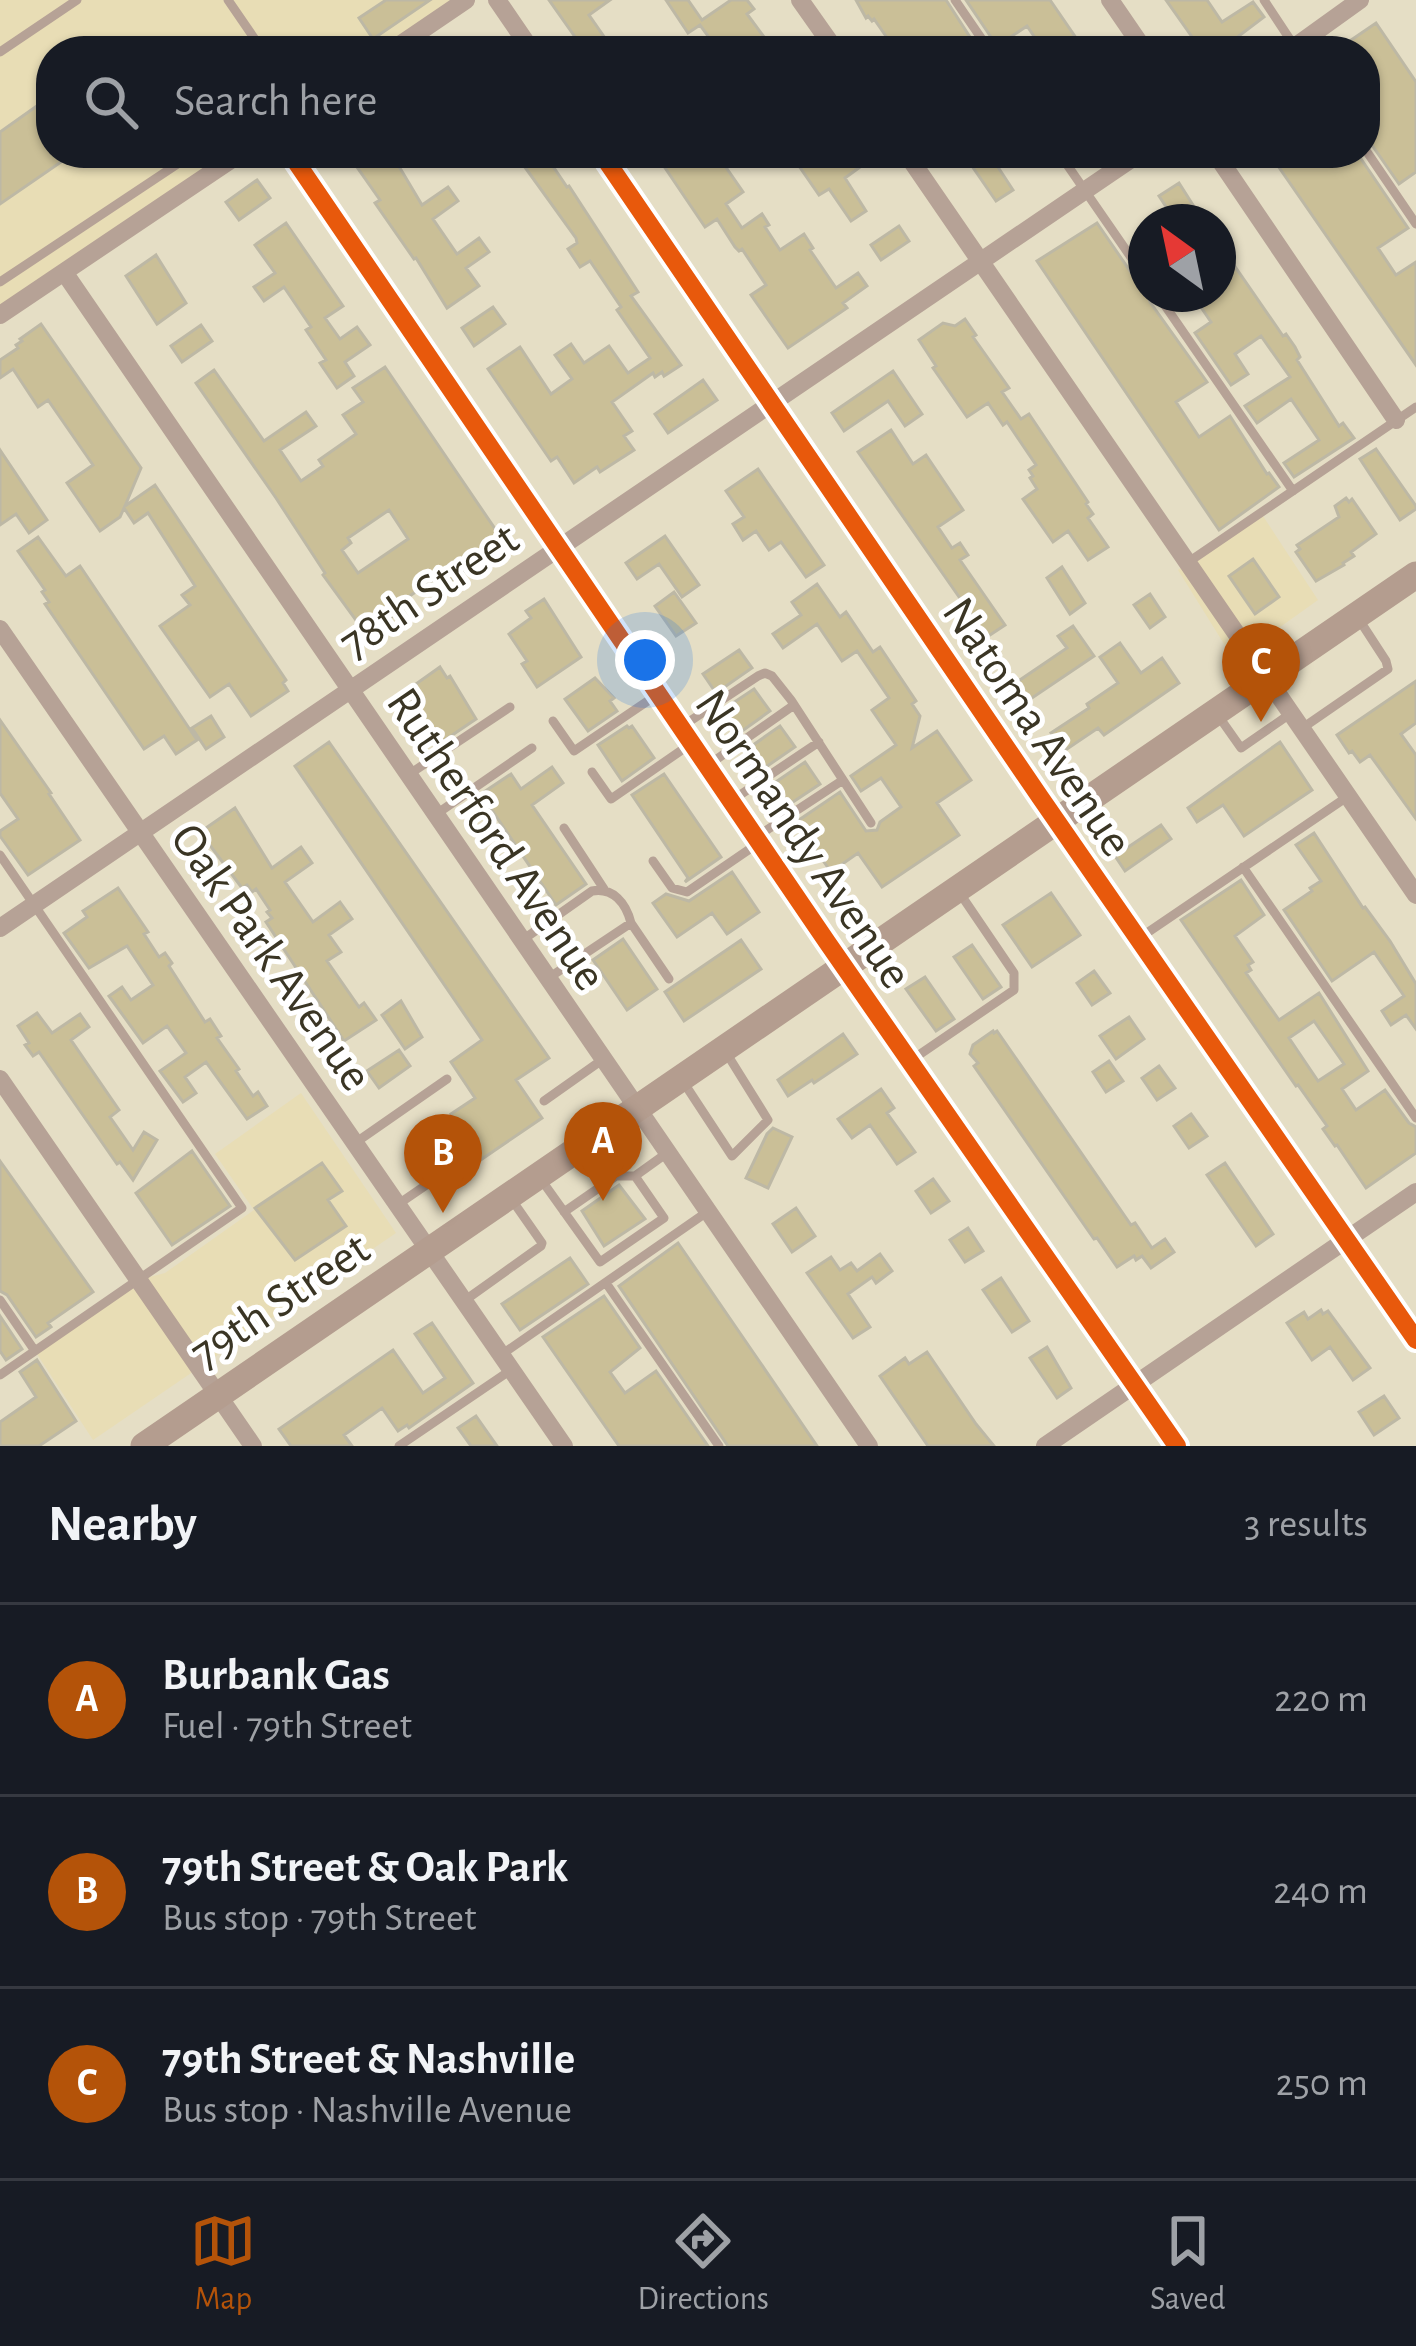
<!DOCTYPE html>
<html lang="en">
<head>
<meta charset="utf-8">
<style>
  body { margin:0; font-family:"Alegreya Sans",sans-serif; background:#242831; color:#f1f3f6 }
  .compass { position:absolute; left:1128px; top:204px; width:108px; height:108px; border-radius:50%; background:#171b24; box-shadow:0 3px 9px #0004; rotate:327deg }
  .you { position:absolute; left:645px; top:660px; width:42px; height:42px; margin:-30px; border:9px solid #fff; border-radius:50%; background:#1a73e8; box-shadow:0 0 0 18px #1a73e833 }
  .badge { display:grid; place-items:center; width:78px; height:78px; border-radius:50%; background:#b45309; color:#fff; font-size:39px; font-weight:700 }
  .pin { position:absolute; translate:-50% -99px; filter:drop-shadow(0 3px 6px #0008) }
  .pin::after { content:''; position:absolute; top:63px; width:42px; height:36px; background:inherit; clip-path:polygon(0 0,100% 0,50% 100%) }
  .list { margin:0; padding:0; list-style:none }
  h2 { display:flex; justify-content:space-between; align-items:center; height:156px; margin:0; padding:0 48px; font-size:51px }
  h2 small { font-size:39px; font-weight:400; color:#9ea1a6 }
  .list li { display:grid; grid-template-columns:78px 1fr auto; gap:36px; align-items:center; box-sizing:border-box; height:192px; padding:0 48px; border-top:3px solid #363941 }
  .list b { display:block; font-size:45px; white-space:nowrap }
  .list p { margin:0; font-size:39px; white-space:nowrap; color:#9ea1a6 }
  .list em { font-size:39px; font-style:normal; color:#9ea1a6 }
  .icon { flex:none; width:66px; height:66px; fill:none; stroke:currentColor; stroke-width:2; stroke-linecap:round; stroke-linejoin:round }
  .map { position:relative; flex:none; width:1416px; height:1446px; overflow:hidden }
  .search { position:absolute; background:#171b24; box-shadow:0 3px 9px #0004; left:36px; right:36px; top:36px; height:132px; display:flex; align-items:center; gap:30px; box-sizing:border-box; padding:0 42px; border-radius:48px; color:#9ea1a6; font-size:45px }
  .sheet { height:732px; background:#171b24 }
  nav { display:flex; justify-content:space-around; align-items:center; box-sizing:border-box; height:168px; border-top:3px solid #363941; background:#171b24; font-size:33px; color:#9ea1a6 }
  nav a { display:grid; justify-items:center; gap:6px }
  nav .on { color:#b45309 }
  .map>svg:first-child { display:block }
  .built { fill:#e8ddb5 }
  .building { fill:#cabf97; stroke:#bdb8a5; stroke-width:3; fill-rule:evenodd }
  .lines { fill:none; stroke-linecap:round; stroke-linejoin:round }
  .service { stroke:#b6a296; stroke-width:9 }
  .minor { stroke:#b6a296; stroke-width:18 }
  .secondary { stroke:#b49d8f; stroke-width:27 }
  .cycleway-casing { stroke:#fff; stroke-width:26 }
  .cycleway { stroke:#e8590c; stroke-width:18 }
  .labels { text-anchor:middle; stroke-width:10; stroke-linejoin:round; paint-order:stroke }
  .street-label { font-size:48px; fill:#3a3524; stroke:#fff }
</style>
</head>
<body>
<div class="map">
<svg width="1416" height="1446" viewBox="0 0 1416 1446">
  <rect width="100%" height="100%" fill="#e5dec5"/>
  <!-- built -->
  <path class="built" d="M 0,0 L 458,0 L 383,51 L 51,51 L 51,153 L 234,153 L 0,313 Z
    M 1261,513 L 1318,600 L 1234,660 L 1178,570 Z
    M 301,1093 L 396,1233 L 93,1440 L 35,1351 L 138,1280 L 165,1273 L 254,1210 L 215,1154 Z"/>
  <!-- building -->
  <path class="building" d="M 386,0 L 430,0 L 373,39 L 359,18 Z
    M 549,0 L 610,0 L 589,15 L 614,51 L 585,51 Z
    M 666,0 L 688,0 L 702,20 L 731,0 L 747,0 L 754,9 L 747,14 L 767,41 L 754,51 L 719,51 L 700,25 L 688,33 Z
    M 856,0 L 946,0 L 979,51 L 877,51 L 890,42 L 874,19 L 872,21 L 868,16 L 866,18 Z
    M 966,0 L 1050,0 L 1085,51 L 1044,51 L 1027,26 L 997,46 Z
    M 1166,0 L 1207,0 L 1222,22 L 1253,2 L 1264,17 L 1219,51 L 1202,51 Z
    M 1376,23 L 1416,82 L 1416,172 L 1399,184 L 1365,135 L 1365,51 L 1335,51 Z
    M 51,96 L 51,153 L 74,153 L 0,204 L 0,132 Z
    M 377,153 L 391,153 L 422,205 L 448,187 L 458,201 L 433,219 L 457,254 L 479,238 L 489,252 L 466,268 L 479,286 L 447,308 L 416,258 L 414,259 L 375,203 L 380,200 L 357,167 Z
    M 527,153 L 544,153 L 567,187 L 569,186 L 638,292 L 631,296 L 681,365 L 664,376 L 662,372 L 655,377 L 653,373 L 612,402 L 632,431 L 624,436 L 634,450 L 600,472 L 597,467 L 574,483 L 557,457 L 551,461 L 488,369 L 520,347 L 551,394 L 572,379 L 555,355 L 571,344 L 584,363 L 609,346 L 628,373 L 650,358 L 617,310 L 621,307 L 590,261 L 580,267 L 568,249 L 577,243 L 576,238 L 519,159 Z
    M 655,153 L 716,153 L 743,192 L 726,204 L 742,228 L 762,214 L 769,225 L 765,227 L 780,250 L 804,234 L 813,248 L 810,250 L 836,288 L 858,273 L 867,286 L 843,303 L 847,308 L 788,348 L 751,295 L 766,285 L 742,249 L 739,251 L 735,247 L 717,219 L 705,227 Z
    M 790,153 L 855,153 L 863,165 L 845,178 L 866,211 L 851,221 L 829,189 L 819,195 Z
    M 963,153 L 1006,153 L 994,161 L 1013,190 L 996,201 Z
    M 1269,153 L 1357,153 L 1408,228 L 1378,248 L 1396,275 L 1416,262 L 1416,365 Z
    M 257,180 L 270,198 L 239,220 L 226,202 Z
    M 1179,183 L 1193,205 L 1204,222 L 1176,222 L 1159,196 Z
    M 286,223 L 343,306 L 325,318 L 340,339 L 357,327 L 370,345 L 345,362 L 354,376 L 337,388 L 320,363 L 326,360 L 306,330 L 311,327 L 284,287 L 264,301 L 254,287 L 275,273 L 255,245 Z
    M 1097,223 L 1139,284 L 1146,288 L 1150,302 L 1207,382 L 1176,402 L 1199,437 L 1230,416 L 1267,474 L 1269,473 L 1279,487 L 1219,530 L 1037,261 Z
    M 899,226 L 909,241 L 881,260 L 871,245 Z
    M 1218,242 L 1283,336 L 1286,334 L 1295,347 L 1300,357 L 1297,360 L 1339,426 L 1343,423 L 1354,438 L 1294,477 L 1284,463 L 1319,440 L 1291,399 L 1257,423 L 1245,406 L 1290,377 L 1261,336 L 1235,354 L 1248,374 L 1231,385 L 1195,333 L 1211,322 L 1192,294 L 1218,294 Z
    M 156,255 L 186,303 L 157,324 L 126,276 Z
    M 493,307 L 505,324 L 474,346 L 462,328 Z
    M 965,319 L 976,335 L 973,337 L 1009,388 L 1002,392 L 1021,419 L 1029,414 L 1088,502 L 1086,504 L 1093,514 L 1088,518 L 1108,547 L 1088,560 L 1068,531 L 1053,542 L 1023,499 L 1037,489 L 1030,478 L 1033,476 L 1029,470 L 1036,465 L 1007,422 L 1003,425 L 988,403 L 967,417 L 933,368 L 936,366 L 919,340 L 943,323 L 955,326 Z
    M 41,324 L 141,468 L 125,506 L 155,485 L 286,680 L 283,683 L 288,691 L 251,716 L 229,684 L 210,697 L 160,626 L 190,605 L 182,595 L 195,586 L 148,513 L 134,523 L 124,508 L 120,517 L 100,531 L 67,483 L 93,465 L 48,400 L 38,407 L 13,369 L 0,378 L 0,360 L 18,348 L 16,345 L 22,341 L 20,339 Z
    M 201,325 L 212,341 L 182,362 L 171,346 Z
    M 385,367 L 504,542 L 445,585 L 439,576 L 395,606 L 399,612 L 366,634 L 323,575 L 325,573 L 276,498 L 196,383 L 214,370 L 264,441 L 306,412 L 316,426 L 280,450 L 301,481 L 323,466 L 319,460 L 356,434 L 343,415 L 363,402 L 353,388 ZM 389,510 L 408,539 L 358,573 L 342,550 L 351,543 L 348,538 Z
    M 893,371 L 922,414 L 905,426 L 888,401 L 844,431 L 832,413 Z
    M 703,380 L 717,400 L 668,433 L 655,414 Z
    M 891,430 L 913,464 L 926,455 L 963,510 L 938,527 L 952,548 L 960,543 L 968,555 L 960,560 L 1005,625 L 987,637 L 858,452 Z
    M 1376,449 L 1416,506 L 1416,509 L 1400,520 L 1360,459 Z
    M 0,450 L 47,520 L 29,533 L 16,514 L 0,525 Z
    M 758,469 L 824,565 L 806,577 L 781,542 L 769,550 L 756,531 L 743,540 L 733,524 L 744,517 L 726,491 Z
    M 1346,498 L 1349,502 L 1352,499 L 1376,534 L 1351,552 L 1354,556 L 1343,563 L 1344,565 L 1316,581 L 1296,552 L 1300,549 L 1297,545 L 1339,517 L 1335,506 Z
    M 665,536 L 699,585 L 682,597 L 659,564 L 637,579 L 626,563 Z
    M 38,537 L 66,576 L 80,566 L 197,740 L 176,754 L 164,736 L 144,749 L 45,604 L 49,602 L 42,592 L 45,590 L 18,551 Z
    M 1253,559 L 1279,597 L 1255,614 L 1229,576 Z
    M 1062,567 L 1085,603 L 1070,614 L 1047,578 Z
    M 817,584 L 840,617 L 846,612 L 873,652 L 880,647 L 916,701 L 912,704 L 920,716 L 912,748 L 937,731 L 971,780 L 937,803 L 959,835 L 882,887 L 858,853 L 831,872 L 796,822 L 840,792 L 866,831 L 877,830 L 880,822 L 901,807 L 881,778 L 861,791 L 851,776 L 896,745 L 872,710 L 889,698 L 857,651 L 842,661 L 817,624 L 783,648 L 773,634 L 801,615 L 792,602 Z
    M 674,592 L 696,623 L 676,636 L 655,606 Z
    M 1150,594 L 1165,617 L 1150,628 L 1134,605 Z
    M 544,599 L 581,657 L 537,687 L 522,664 L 527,661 L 509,634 L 531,618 L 526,611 Z
    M 1073,626 L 1094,656 L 1029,700 L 1017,682 L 1067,648 L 1058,636 Z
    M 1120,643 L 1141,673 L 1162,658 L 1179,683 L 1104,735 L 1098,728 L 1064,751 L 1051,733 L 1089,708 L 1087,704 L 1118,683 L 1100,657 Z
    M 739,650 L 752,668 L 716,693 L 703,674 Z
    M 440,667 L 447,678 L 450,676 L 476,719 L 442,742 L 411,702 L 413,701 L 406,691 Z
    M 595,678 L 614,698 L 610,701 L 617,711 L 588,731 L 565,699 Z
    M 1416,681 L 1416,723 L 1401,734 L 1416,755 L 1416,819 L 1370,755 L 1360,762 L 1352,751 L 1349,753 L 1337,735 Z
    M 754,689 L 770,711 L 735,736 L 721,711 Z
    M 211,716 L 224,737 L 206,749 L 192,728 Z
    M 0,720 L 51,793 L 49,794 L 80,840 L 28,875 L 0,836 L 0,831 L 18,819 L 0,793 Z
    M 627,726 L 629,728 L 632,726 L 654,758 L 622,781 L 598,745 Z
    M 780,726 L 795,747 L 760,771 L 746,750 Z
    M 329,742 L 549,1058 L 516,1080 L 542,1118 L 466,1170 L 449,1146 L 465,1135 L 451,1114 L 475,1098 L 451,1062 L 482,1040 L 295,766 Z
    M 1280,742 L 1312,790 L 1244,836 L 1223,805 L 1197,822 L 1188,808 Z
    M 805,762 L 820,784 L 784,808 L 770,786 Z
    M 552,767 L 563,783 L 532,805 L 586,884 L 556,905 L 481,794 L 511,774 L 521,789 Z
    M 664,774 L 721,857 L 685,882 L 688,878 L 632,795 Z
    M 235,808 L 272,868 L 301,847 L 312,863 L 285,882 L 313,922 L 340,902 L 352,919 L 329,935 L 341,952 L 327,961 L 359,1007 L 364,1003 L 376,1020 L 344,1041 L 266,922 L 272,918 L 267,912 L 270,910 L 256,889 L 252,892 L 247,885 L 242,888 L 200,832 Z
    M 1161,825 L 1171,839 L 1125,871 L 1115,856 Z
    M 1314,833 L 1363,908 L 1365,907 L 1390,941 L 1416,984 L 1416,1029 L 1406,1015 L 1391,1025 L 1382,1011 L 1404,996 L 1374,952 L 1332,981 L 1284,910 L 1312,891 L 1310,888 L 1321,881 L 1296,845 Z
    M 732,872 L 759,912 L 727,934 L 712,913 L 677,937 L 653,903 L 666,894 L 689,901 Z
    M 1241,880 L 1264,915 L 1235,936 L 1253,962 L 1248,965 L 1251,970 L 1246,973 L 1279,1020 L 1319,993 L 1368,1071 L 1342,1089 L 1356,1110 L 1385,1090 L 1409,1123 L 1416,1127 L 1416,1153 L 1366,1188 L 1337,1145 L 1335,1146 L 1323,1129 L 1327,1126 L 1298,1085 L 1296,1086 L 1181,920 ZM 1314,1021 L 1344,1064 L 1318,1081 L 1289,1038 Z
    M 118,888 L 148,932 L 144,934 L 159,957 L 165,953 L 172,963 L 169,966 L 205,1022 L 210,1019 L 221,1036 L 217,1038 L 239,1069 L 236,1071 L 253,1096 L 258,1092 L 267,1106 L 247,1119 L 206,1062 L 185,1077 L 196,1093 L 183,1102 L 160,1071 L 186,1053 L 167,1026 L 143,1043 L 109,996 L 122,987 L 131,1000 L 153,985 L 127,946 L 89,968 L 64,933 L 87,917 L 83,911 Z
    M 1051,893 L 1080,935 L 1032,967 L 1003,925 Z
    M 623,939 L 657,989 L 627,1010 L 593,960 Z
    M 741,940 L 761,969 L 684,1021 L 665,992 Z
    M 972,945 L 1001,987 L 983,999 L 954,957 Z
    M 1094,971 L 1110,993 L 1092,1005 L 1077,983 Z
    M 925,977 L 954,1019 L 936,1031 L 906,989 Z
    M 401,1001 L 422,1037 L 405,1049 L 382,1015 Z
    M 37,1013 L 52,1033 L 80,1014 L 89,1027 L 71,1040 L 119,1110 L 110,1117 L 133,1150 L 144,1132 L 157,1140 L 133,1180 L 120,1162 L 117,1164 L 39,1052 L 33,1056 L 25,1045 L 29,1043 L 18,1026 Z
    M 1129,1017 L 1144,1039 L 1116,1059 L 1100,1036 Z
    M 993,1031 L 994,1033 L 997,1031 L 1131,1225 L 1135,1223 L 1152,1248 L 1165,1239 L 1174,1252 L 1151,1268 L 1142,1256 L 1136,1260 L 1134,1256 L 1117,1267 L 1097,1238 L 1094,1239 L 974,1066 L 978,1063 L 970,1054 L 973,1045 Z
    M 843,1034 L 857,1054 L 814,1083 L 812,1080 L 788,1096 L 778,1080 Z
    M 399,1050 L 410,1066 L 379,1088 L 367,1071 Z
    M 1109,1061 L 1123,1081 L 1106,1092 L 1093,1072 Z
    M 1159,1066 L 1175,1088 L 1157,1100 L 1142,1078 Z
    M 881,1089 L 894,1108 L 887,1113 L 915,1152 L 897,1164 L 870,1125 L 852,1138 L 838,1119 Z
    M 1191,1114 L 1207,1136 L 1189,1148 L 1174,1126 Z
    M 773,1128 L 792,1137 L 768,1188 L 746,1178 L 767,1134 Z
    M 192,1151 L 230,1206 L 172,1245 L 136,1193 Z
    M 0,1161 L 93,1292 L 48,1323 L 51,1327 L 36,1337 L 7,1295 L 0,1291 Z
    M 322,1163 L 342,1191 L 328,1200 L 346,1226 L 295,1260 L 255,1208 Z
    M 1225,1163 L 1273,1234 L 1256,1246 L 1207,1175 Z
    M 933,1179 L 949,1201 L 931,1213 L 916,1191 Z
    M 619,1185 L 645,1219 L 604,1246 L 582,1211 Z
    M 796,1208 L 815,1236 L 792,1252 L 773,1224 Z
    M 968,1228 L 983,1251 L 965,1262 L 950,1240 Z
    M 678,1243 L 755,1355 L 817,1446 L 728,1446 L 619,1286 Z
    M 880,1254 L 892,1271 L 876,1283 L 872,1277 L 848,1294 L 870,1327 L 853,1338 L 807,1273 L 831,1257 L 840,1270 L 851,1263 L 857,1271 Z
    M 570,1258 L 588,1284 L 520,1330 L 502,1304 Z
    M 1001,1278 L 1029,1321 L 1012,1332 L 983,1290 Z
    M 604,1296 L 640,1348 L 610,1372 L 625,1393 L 656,1371 L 708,1446 L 619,1446 L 543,1337 Z
    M 1321,1310 L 1323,1314 L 1328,1311 L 1370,1368 L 1353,1380 L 1330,1347 L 1312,1360 L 1287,1323 L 1304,1312 L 1308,1319 Z
    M 0,1316 L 22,1349 L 6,1360 L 0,1351 Z
    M 432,1323 L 473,1383 L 409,1428 L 407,1425 L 398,1431 L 382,1408 L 344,1435 L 352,1446 L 291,1446 L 279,1429 L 393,1350 L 423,1393 L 445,1378 L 415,1334 Z
    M 1047,1347 L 1071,1388 L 1057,1398 L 1030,1358 Z
    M 927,1352 L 976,1424 L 994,1446 L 928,1446 L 880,1376 L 905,1358 L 909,1364 Z
    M 37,1360 L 76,1421 L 39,1446 L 0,1446 L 0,1422 L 36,1397 L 20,1372 Z
    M 1384,1396 L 1399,1418 L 1374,1435 L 1359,1412 Z
    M 476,1416 L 497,1446 L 471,1446 L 458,1428 Z"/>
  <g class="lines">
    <!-- service -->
    <path class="service" d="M 228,0 L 263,51
      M 955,0 L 990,51
      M 1264,0 L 1295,47
      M 0,52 L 77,0
      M 1365,149 L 1416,224
      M 1059,153 L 1146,279
      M 0,282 L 194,153
      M 1157,294 L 1293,491
      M 1187,563 L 1416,407
      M 1217,714 L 1241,748 L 1290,714
      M 553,721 L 574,751 L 658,694
      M 681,727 L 758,676 L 765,673 L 772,676 L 791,700 L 871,823
      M 1301,729 L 1388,669 L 1386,661 L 1360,621
      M 707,766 L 794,705
      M 592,772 L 611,799 L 692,743
      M 408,775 L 510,707
      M 731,801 L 819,742
      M 435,815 L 532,748
      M 564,828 L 604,889
      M 756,837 L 843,780
      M 0,855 L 242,1208 L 0,1375
      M 653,861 L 672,888 L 687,892 L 760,842
      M 1243,867 L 1416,1118
      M 631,923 L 669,979
      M 1138,939 L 1347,797
      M 521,941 L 592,891 C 613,887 626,903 631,923 L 547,979
      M 910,1061 L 1014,990 L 1014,973 L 959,892
      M 684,1083 L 732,1156 L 768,1120 L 727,1054
      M 544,1101 L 602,1060
      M 355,1143 L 447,1079
      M 540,1178 L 600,1262 L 664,1218 L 635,1176 L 667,1153
      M 397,1205 L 454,1166
      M 564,1212 L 616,1176 L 635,1176
      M 606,1283 L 719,1446
      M 0,1300 L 35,1351
      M 464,1301 L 541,1246 L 542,1243 L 512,1200
      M 501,1355 L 707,1212
      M 399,1446 L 511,1370"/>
    <!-- minor -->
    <path class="minor" d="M 497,0 L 532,51
      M 800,0 L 836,51
      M 1110,0 L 1145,51
      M 391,51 L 466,0
      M 1289,51 L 1360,0
      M 290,153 L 827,942 L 1177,1446
      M 601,153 L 1040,797 L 1416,1340
      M 906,153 L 1416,895
      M 1215,153 L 1396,420
      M 64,272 L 869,1446
      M 0,315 L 241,153
      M 0,629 L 564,1446
      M 0,928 L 1140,153
      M 0,1079 L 253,1446
      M 1045,1446 L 1416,1192"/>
    <!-- secondary -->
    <path class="secondary" d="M 144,1446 L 1416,575"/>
    <!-- cycleway casing -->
    <g class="cycleway-casing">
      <path id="cycleway" d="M 290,153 L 827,942 L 1177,1446
        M 601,153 L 1040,797 L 1416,1340"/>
    </g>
    <!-- cycleway -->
    <use href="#cycleway" class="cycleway"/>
  </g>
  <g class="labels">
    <!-- street labels -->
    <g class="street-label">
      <text transform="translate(428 589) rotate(-34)" y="17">78th Street</text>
      <text transform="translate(1039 726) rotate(56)" y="17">Natoma Avenue</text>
      <text transform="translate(498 838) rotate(56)" y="17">Rutherford Avenue</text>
      <text transform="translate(805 838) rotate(56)" y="17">Normandy Avenue</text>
      <text transform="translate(273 956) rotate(55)" y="17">Oak Park Avenue</text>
      <text transform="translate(279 1299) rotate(-34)" y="17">79th Street</text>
    </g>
  </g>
</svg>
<svg class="compass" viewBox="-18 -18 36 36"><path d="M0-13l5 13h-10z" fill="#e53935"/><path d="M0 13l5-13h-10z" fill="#9ea1a6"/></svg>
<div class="you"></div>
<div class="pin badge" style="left:603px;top:1201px">A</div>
<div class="pin badge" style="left:443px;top:1213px">B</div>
<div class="pin badge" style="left:1261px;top:722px">C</div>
<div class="search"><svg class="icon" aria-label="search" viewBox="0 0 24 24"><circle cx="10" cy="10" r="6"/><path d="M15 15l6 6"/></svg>Search here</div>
</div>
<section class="sheet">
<h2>Nearby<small>3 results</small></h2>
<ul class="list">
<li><span class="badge">A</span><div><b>Burbank Gas</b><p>Fuel · 79th Street</p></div><em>220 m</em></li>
<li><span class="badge">B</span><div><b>79th Street &amp; Oak Park</b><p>Bus stop · 79th Street</p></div><em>240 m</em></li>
<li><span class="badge">C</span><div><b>79th Street &amp; Nashville</b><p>Bus stop · Nashville Avenue</p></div><em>250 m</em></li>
</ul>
</section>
<nav>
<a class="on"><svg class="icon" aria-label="map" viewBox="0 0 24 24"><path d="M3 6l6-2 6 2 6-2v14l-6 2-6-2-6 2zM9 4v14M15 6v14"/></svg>Map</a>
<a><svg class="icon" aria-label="directions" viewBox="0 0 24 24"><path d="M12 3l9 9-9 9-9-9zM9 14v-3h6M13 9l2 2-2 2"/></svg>Directions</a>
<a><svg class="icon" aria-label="saved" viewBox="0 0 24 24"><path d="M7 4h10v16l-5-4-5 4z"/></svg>Saved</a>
</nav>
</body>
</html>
